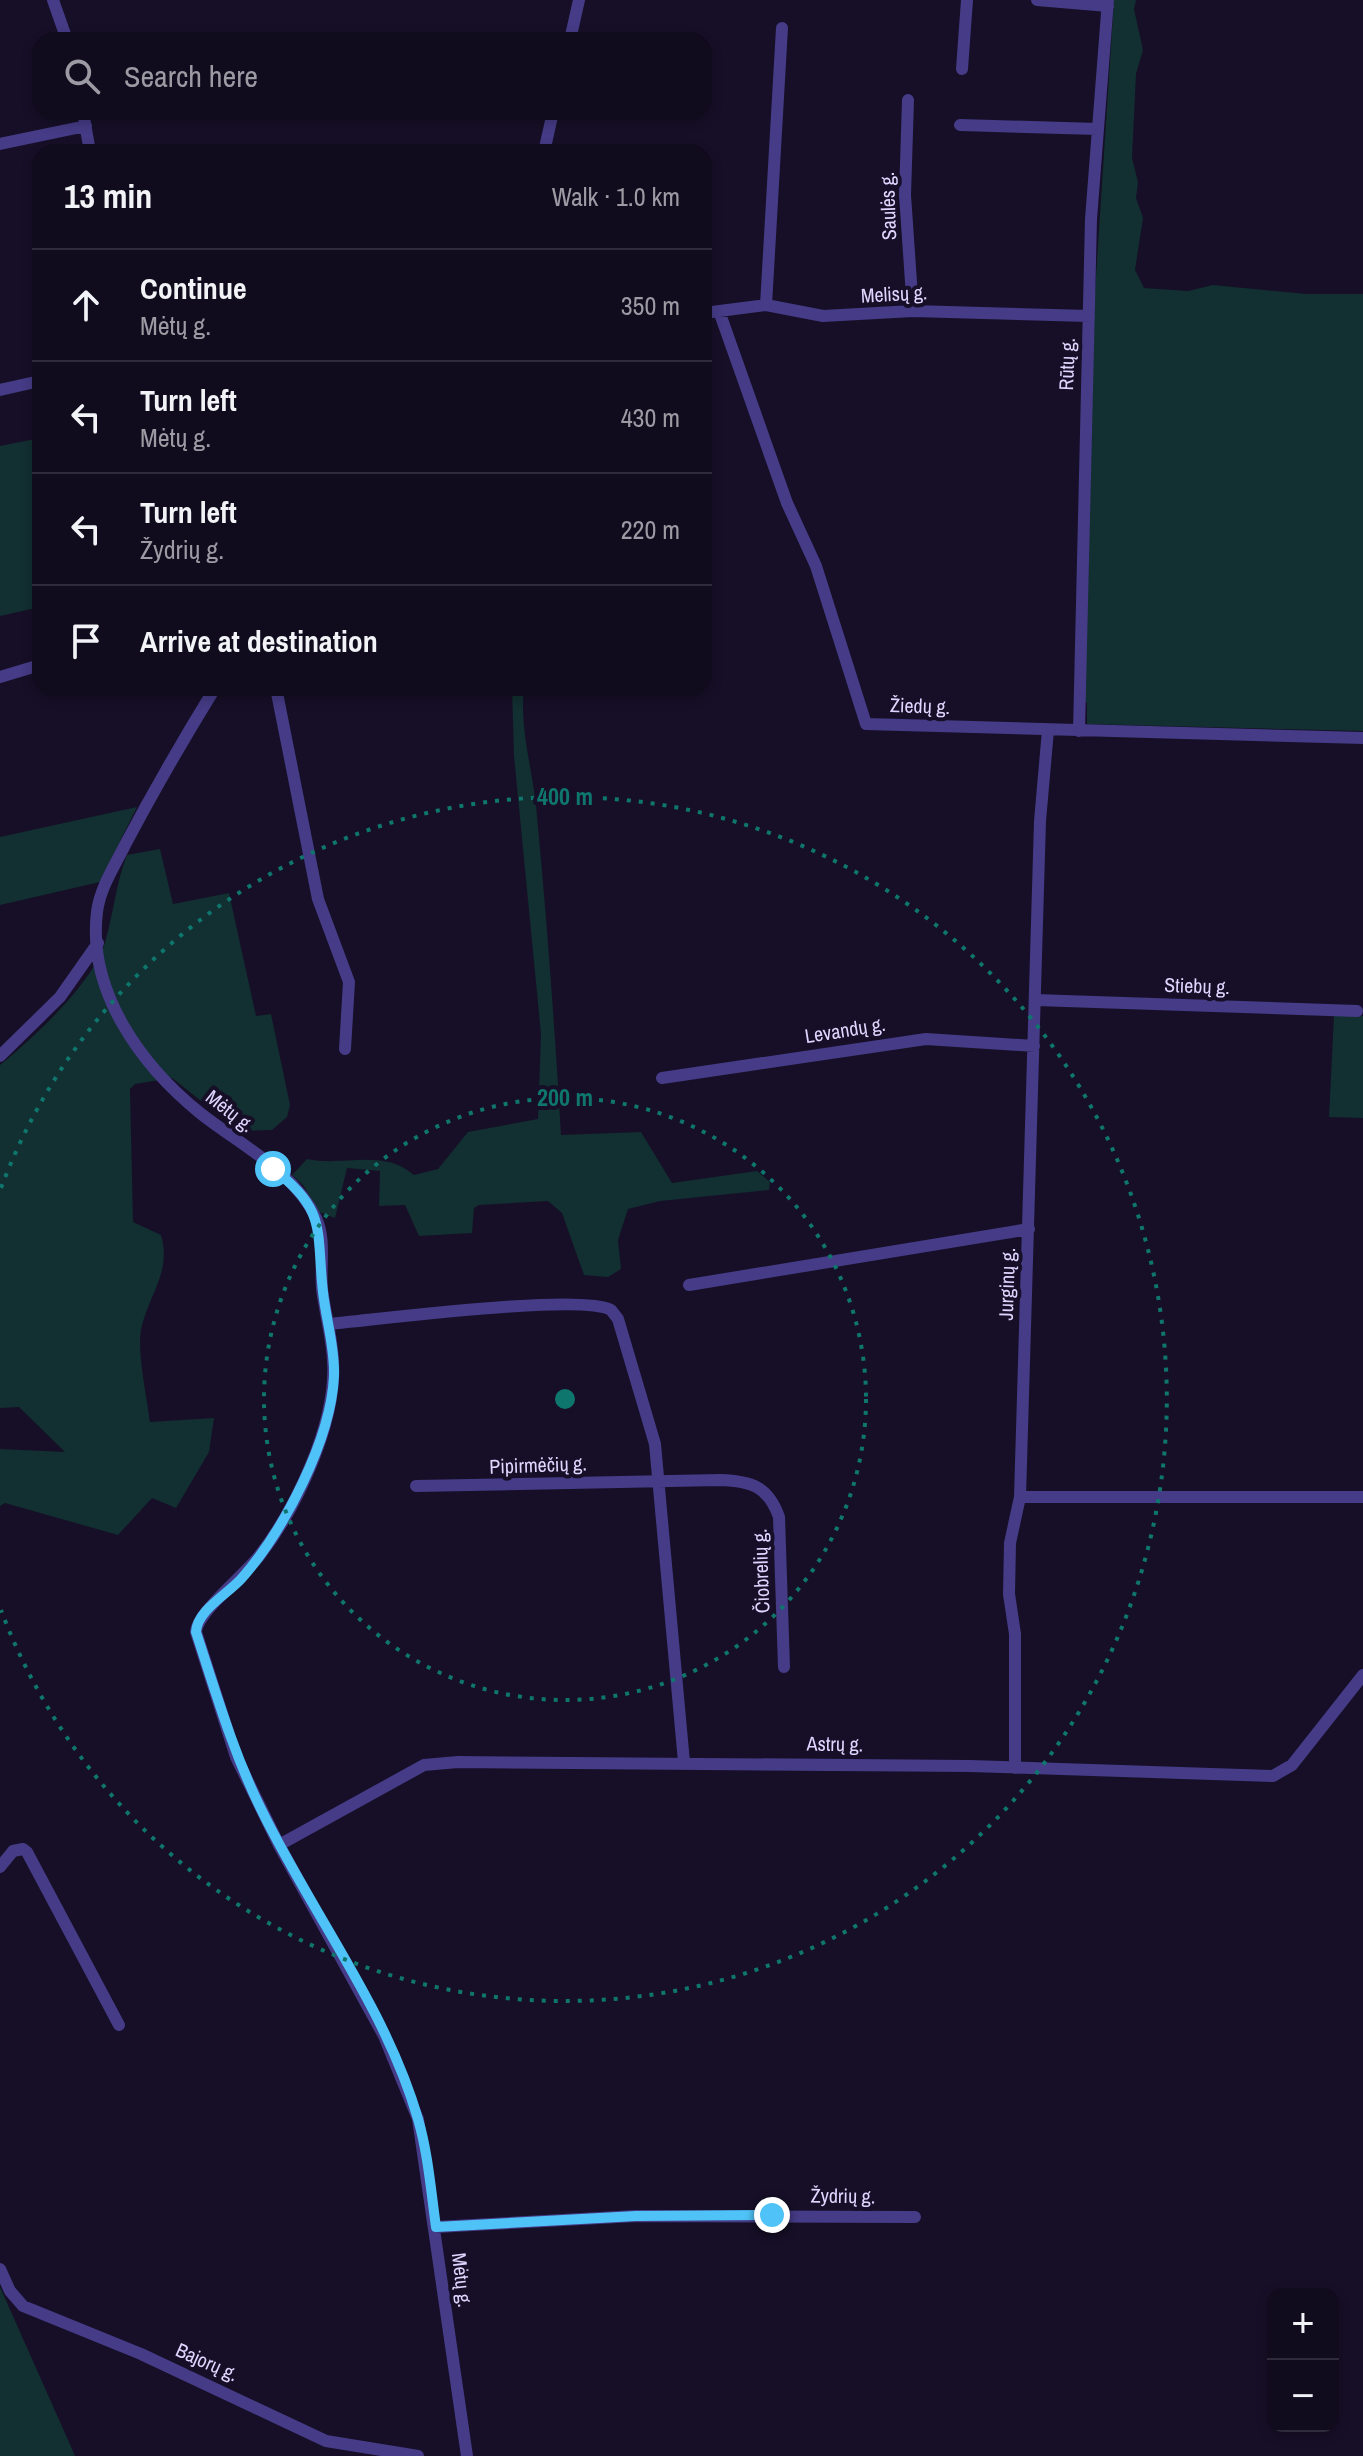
<!DOCTYPE html>
<html lang="en">
<head>
<meta charset="utf-8">
<style>
  body { margin:0; font-family:"Archivo Narrow",sans-serif; background:#191426; color:#f1f3f6 }
  .controls { position:absolute; right:24px; bottom:24px; display:grid; overflow:hidden; border-radius:16px; box-shadow:0 4px 12px #0003 }
  .controls button { width:72px; height:72px; display:grid; place-items:center; padding:0; border:0; border-bottom:2px solid #302b3b; background:#100b1d; color:#f1f3f6; font:40px sans-serif }
  .stop { position:absolute; width:24px; height:24px; margin:-18px; border:6px solid #4fc3f7; border-radius:50%; background:#fff }
  .stop.end { background:#4fc3f7; border-color:#fff; box-shadow:0 2px 8px #0008 }
  .list { margin:0; padding:0; list-style:none }
  h2 { display:flex; justify-content:space-between; align-items:center; height:104px; margin:0; padding:0 32px; font-size:34px }
  h2 small { font-size:26px; font-weight:400; color:#9c9ba4 }
  .list li { display:grid; grid-template-columns:52px 1fr auto; gap:24px; align-items:center; box-sizing:border-box; height:112px; padding:0 32px; border-top:2px solid #302b3b }
  .list b { display:block; font-size:30px; white-space:nowrap }
  .list p { margin:0; font-size:26px; white-space:nowrap; color:#9c9ba4 }
  .list em { font-size:26px; font-style:normal; color:#9c9ba4 }
  .icon { flex:none; width:44px; height:44px; fill:none; stroke:currentColor; stroke-width:2; stroke-linecap:round; stroke-linejoin:round }
  .map { position:relative; flex:none; width:1363px; height:2456px; overflow:hidden }
  .search { position:absolute; background:#100b1d; box-shadow:0 4px 12px #0003; left:32px; top:32px; width:680px; height:88px; display:flex; align-items:center; gap:20px; box-sizing:border-box; padding:0 28px; border-radius:24px; color:#9c9ba4; font-size:30px }
  .panel { position:absolute; background:#100b1d; box-shadow:0 4px 12px #0003; left:32px; top:144px; width:680px; height:552px; border-radius:24px }
  .map>svg:first-child { display:block }
  .green { fill:#122f31 }
  .lines { fill:none; stroke-linecap:round; stroke-linejoin:round }
  .street { stroke:#453b86; stroke-width:12 }
  .route { stroke:#4fc3f7; stroke-width:10 }
  .ring { fill:none; stroke:#0f766e; stroke-width:4; stroke-dasharray:4 8 }
  .labels { text-anchor:middle; stroke-width:8; stroke-linejoin:round; paint-order:stroke }
  .street-label { font-size:20px; fill:#ded6ff; stroke:#160f27 }
  .centre { fill:#0f766e; stroke:#160f27; stroke-width:4 }
  .ring-label { font-size:24px; text-anchor:middle; font-weight:bold; fill:#0f766e; stroke:#160f27; stroke-width:8; stroke-linejoin:round; paint-order:stroke }
</style>
</head>
<body>
<div class="map">
<svg width="1363" height="2456" viewBox="0 0 1363 2456">
  <rect width="100%" height="100%" fill="#160f27"/>
  <!-- green -->
  <path class="green" d="M 1114,0 L 1136,0 L 1134,9 L 1143,50 L 1136,74 L 1132,158 L 1138,182 L 1136,198 L 1143,218 L 1135,270 L 1144,288 L 1188,291 L 1213,285 L 1306,294 L 1363,294 L 1363,731 L 1087,724 L 1087,703 L 1080,701 L 1088,585 L 1093,322 Z
    M 40,438 L 40,607 L 0,616 L 0,446 Z
    M 512,688 L 524,688 C 519,731 534,773 537,816 C 547,922 555,1029 561,1135 L 641,1132 L 672,1183 L 757,1171 L 770,1182 L 769,1190 L 660,1201 L 628,1209 L 618,1240 L 621,1269 L 608,1277 L 584,1275 L 562,1213 L 548,1201 L 479,1205 L 474,1208 L 472,1233 L 419,1236 L 405,1205 L 379,1206 L 380,1171 L 347,1168 L 335,1218 L 319,1212 L 303,1185 L 292,1175 L 307,1159 C 344,1167 382,1148 414,1175 L 438,1169 L 468,1132 L 538,1119 L 541,1034 L 514,756 Z
    M 137,807 L 100,882 L 0,905 L 0,837 Z
    M 160,849 L 173,904 L 229,893 L 256,1016 L 271,1014 L 290,1105 L 287,1117 L 272,1130 L 239,1131 L 172,1078 L 135,1084 L 130,1089 L 133,1222 L 161,1235 C 172,1273 148,1295 141,1330 C 137,1353 147,1397 150,1422 L 214,1418 L 209,1452 L 176,1508 L 152,1498 L 118,1535 L 5,1503 L 0,1506 L 0,1449 L 65,1452 L 19,1407 L 0,1408 L 0,1065 C 34,1037 95,982 106,939 C 114,910 116,883 127,855 Z
    M 1334,1015 L 1363,1016 L 1363,1118 L 1329,1117 Z
    M 0,2287 L 68,2440 L 75,2456 L 0,2456 Z"/>
  <g class="lines">
    <!-- street -->
    <path class="street" d="M 53,0 L 67,40
      M 1037,0 L 1108,6
      M 570,40 L 579,0
      M 962,69 L 967,0
      M 908,100 L 905,195 L 913,311
      M 83,112 L 90,152
      M 960,125 L 1098,129
      M 0,144 L 86,126
      M 544,152 L 553,112
      M 766,305 L 782,28
      M 719,311 L 787,503 L 816,566 L 866,724 L 1363,738
      M 704,313 L 766,305 L 823,316 L 913,311 L 1089,316
      M 0,390 L 40,381
      M 0,677 L 40,665
      M 215,688 C 183,740 153,792 125,845 C 114,867 100,888 97,912 C 87,992 142,1066 200,1113 C 239,1144 294,1171 316,1218 C 326,1239 320,1266 322,1289 C 325,1313 332,1337 333,1361 C 337,1422 297,1507 260,1555 C 246,1574 197,1612 196,1632 L 236,1757 L 279,1845 L 384,2036 L 418,2119 L 467,2456
      M 276,688 L 318,899 L 349,982 L 345,1049
      M 1048,730 L 1040,821 L 1020,1497 L 1363,1497
      M 1079,731 L 1091,219 L 1108,0
      M 1036,1000 L 1357,1011
      M 0,1056 L 60,997 L 98,943
      M 662,1078 L 926,1039 L 1034,1046
      M 689,1285 L 1029,1229
      M 328,1324 C 376,1320 580,1293 611,1310 L 618,1319 L 655,1444 L 684,1762
      M 416,1486 L 720,1480 C 751,1481 768,1486 779,1517 L 784,1667
      M 1015,1768 L 1015,1634 L 1009,1594 L 1010,1543 L 1020,1497
      M 279,1845 L 424,1765 L 458,1762 L 970,1766 L 1273,1776 L 1292,1765 L 1363,1675
      M 0,1867 L 13,1851 L 23,1849 L 27,1852 L 119,2025
      M 436,2227 L 636,2216 L 915,2217
      M 0,2269 L 10,2291 L 23,2306 L 141,2354 L 326,2441 L 418,2456"/>
  </g>
  <g class="lines">
    <!-- route -->
    <path class="route" d="M 273,1169 C 328,1210 316,1232 323,1292 C 326,1320 335,1347 334,1376 C 331,1440 284,1530 242,1578 C 228,1594 197,1610 196,1632 C 216,1693 233,1752 261,1809 C 311,1912 386,2008 418,2119 C 428,2153 431,2191 436,2227 L 636,2216 L 772,2215"/>
  </g>
  <!-- distance rings -->
  <g class="ring">
    <circle cx="565" cy="1399" r="301"/>
    <path d="M1 1188A602 602 0 1 1 1 1610"/>
  </g>
  <g class="labels">
    <!-- street labels -->
    <g class="street-label">
      <text transform="translate(888 206) rotate(-92)" y="7">Saulės g.</text>
      <text transform="translate(894 294) rotate(-3)" y="7">Melisų g.</text>
      <text transform="translate(1067 364) rotate(-88)" y="7">Rūtų g.</text>
      <text transform="translate(920 706) rotate(2)" y="7">Žiedų g.</text>
      <text transform="translate(1197 986) rotate(2)" y="7">Stiebų g.</text>
      <text transform="translate(845 1030) rotate(-9)" y="7">Levandų g.</text>
      <text transform="translate(230 1111) rotate(38)" y="7">Mėtų g.</text>
      <text transform="translate(1007 1284) rotate(-88)" y="7">Jurginų g.</text>
      <text transform="translate(538 1465) rotate(-2)" y="7">Pipirmėčių g.</text>
      <text transform="translate(761 1571) rotate(-92)" y="7">Čiobrelių g.</text>
      <text transform="translate(835 1744) rotate(1)" y="7">Astrų g.</text>
      <text transform="translate(843 2196) rotate(1)" y="7">Žydrių g.</text>
      <text transform="translate(462 2280) rotate(83)" y="7">Mėtų g.</text>
      <text transform="translate(207 2362) rotate(24)" y="7">Bajorų g.</text>
    </g>
  </g>
  <circle cx="565" cy="1399" r="12" class="centre"/>
  <g class="ring-label">
    <text x="565" y="805">400 m</text>
    <text x="565" y="1106">200 m</text>
  </g>
</svg>
<div class="controls">
<button>+</button>
<button>−</button>
</div>
<div class="stop" style="left:273px;top:1169px"></div>
<div class="stop end" style="left:772px;top:2215px"></div>
<div class="search"><svg class="icon" aria-label="search" viewBox="0 0 24 24"><circle cx="10" cy="10" r="6"/><path d="M15 15l6 6"/></svg>Search here</div>
<section class="panel">
<h2>13 min<small>Walk · 1.0 km</small></h2>
<ul class="list">
<li><svg class="icon" aria-label="ahead" viewBox="0 0 24 24"><path d="M12 20V5M6 11l6-6 6 6"/></svg><div><b>Continue</b><p>Mėtų g.</p></div><em>350 m</em></li>
<li><svg class="icon" aria-label="left" viewBox="0 0 24 24"><path d="M17 20v-9H6M10 6l-5 5 5 5"/></svg><div><b>Turn left</b><p>Mėtų g.</p></div><em>430 m</em></li>
<li><svg class="icon" aria-label="left" viewBox="0 0 24 24"><path d="M17 20v-9H6M10 6l-5 5 5 5"/></svg><div><b>Turn left</b><p>Žydrių g.</p></div><em>220 m</em></li>
<li><svg class="icon" aria-label="arrive" viewBox="0 0 24 24"><path d="M6 21V4h12l-3 4 3 4H6"/></svg><div><b>Arrive at destination</b></div></li>
</ul>
</section>
</div>
</body>
</html>
